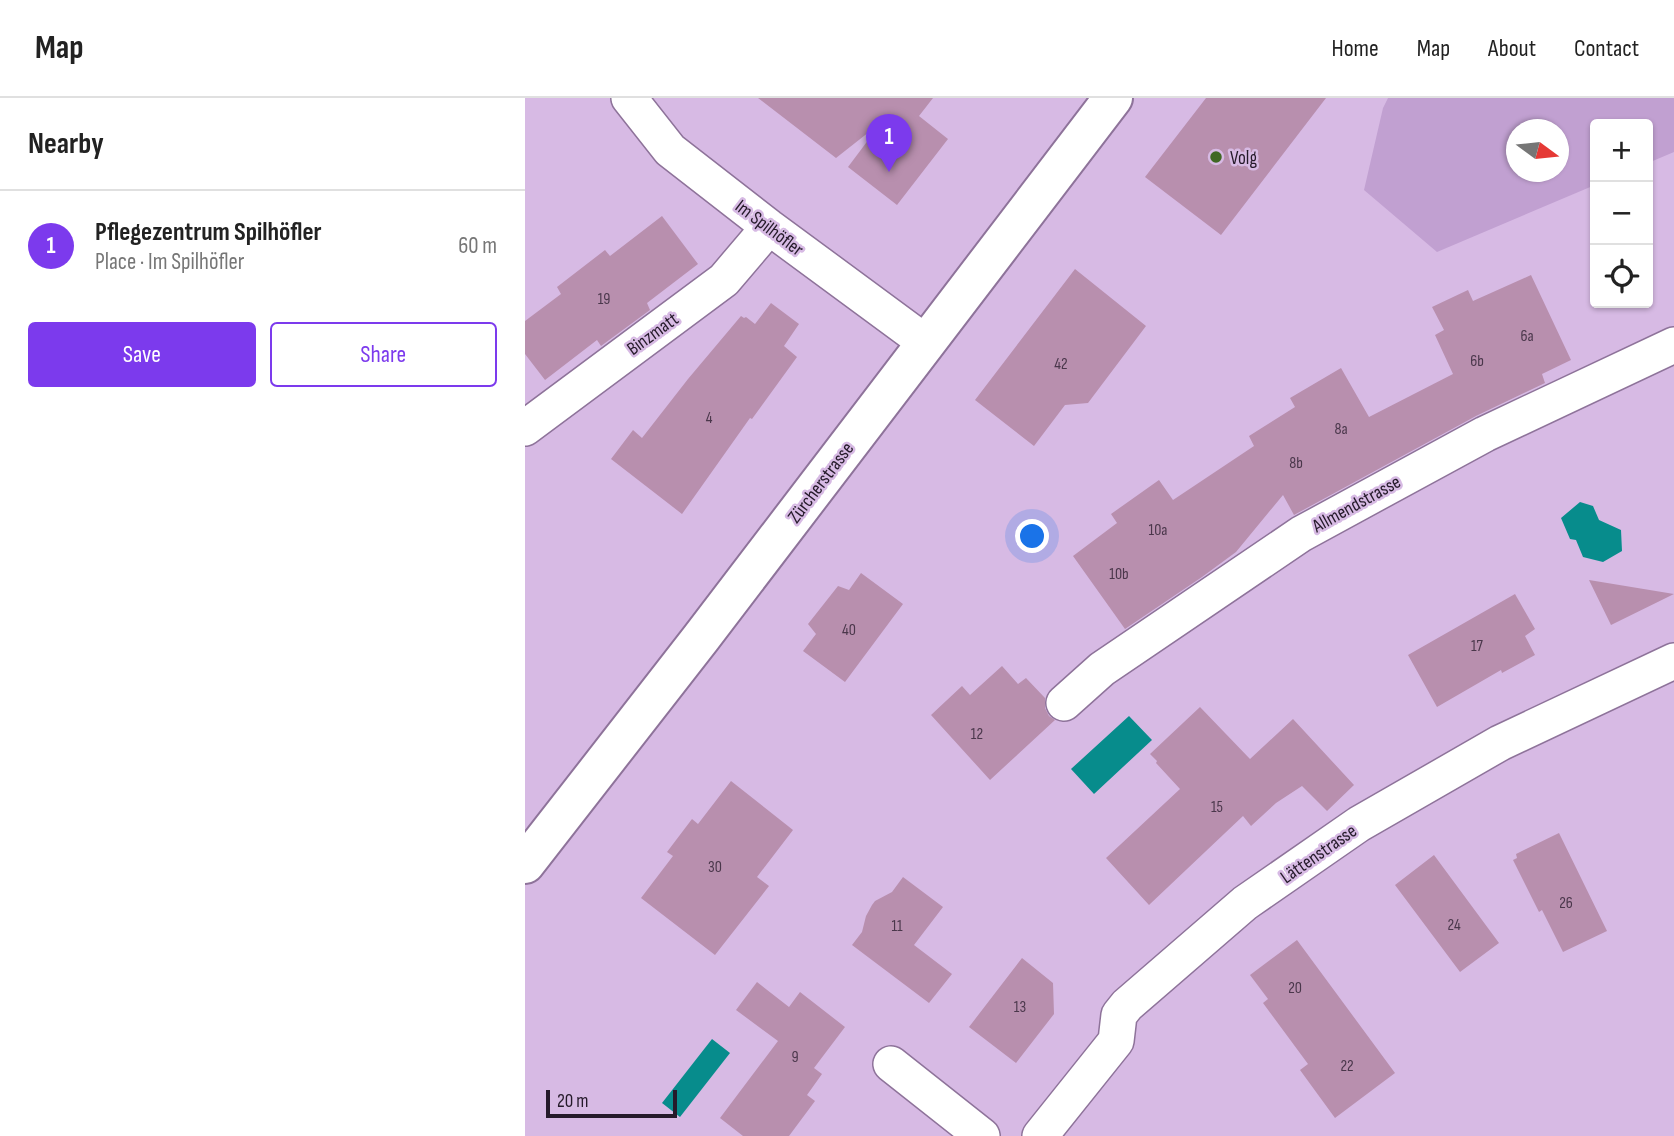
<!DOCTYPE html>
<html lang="en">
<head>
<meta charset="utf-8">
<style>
  body { margin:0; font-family:"Sofia Sans Condensed",sans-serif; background:#f6f6f6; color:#222 }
  .controls { position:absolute; right:21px; top:21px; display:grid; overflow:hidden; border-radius:7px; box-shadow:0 2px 5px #0004 }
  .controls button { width:63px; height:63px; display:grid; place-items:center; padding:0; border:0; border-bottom:2px solid #e0e0e0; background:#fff; color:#222; font:35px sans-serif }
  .compass { position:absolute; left:981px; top:21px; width:63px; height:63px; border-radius:50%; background:#fff; box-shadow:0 2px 5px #0004; rotate:105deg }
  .scale { position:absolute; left:21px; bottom:18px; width:131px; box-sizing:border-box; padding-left:7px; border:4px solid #251a2a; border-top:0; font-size:19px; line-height:24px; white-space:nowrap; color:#251a2a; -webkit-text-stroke:5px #d7bae4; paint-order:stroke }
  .you { position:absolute; left:508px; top:439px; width:24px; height:24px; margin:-18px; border:5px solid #fff; border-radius:50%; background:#1a73e8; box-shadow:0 0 0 10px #1a73e833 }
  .badge { display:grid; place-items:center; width:46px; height:46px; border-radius:50%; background:#7c3aed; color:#fff; font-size:23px; font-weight:700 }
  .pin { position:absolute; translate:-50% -58px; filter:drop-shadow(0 2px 4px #0008) }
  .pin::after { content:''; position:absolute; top:37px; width:24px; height:21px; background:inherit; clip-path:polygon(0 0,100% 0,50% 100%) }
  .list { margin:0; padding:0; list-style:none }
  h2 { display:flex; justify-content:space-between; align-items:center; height:91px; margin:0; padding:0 28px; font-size:30px }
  h2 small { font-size:23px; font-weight:400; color:#767676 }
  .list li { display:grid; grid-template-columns:46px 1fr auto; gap:21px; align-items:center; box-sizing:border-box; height:112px; padding:0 28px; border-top:2px solid #e0e0e0 }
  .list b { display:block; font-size:26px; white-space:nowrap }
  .list p { margin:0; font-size:23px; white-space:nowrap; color:#767676 }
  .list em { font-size:23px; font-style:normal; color:#767676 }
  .actions { display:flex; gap:14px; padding:21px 28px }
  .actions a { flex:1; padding:16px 0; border:2px solid #7c3aed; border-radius:7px; text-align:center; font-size:24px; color:#7c3aed }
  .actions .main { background:#7c3aed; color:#fff }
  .icon { flex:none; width:38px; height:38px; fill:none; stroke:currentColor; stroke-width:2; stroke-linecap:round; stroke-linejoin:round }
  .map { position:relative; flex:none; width:1149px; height:1038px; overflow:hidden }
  header { display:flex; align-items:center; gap:42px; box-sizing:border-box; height:98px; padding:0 35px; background:#fff; border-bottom:2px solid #e0e0e0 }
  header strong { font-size:33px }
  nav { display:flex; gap:38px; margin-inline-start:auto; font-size:24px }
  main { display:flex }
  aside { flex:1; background:#fff }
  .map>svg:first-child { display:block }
  .green { fill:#c1a0d1; fill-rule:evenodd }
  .water { fill:#078c8c }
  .building { fill:#b88fae }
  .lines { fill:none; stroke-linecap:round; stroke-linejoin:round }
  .minor-casing { stroke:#8e739a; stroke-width:38 }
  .tertiary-casing { stroke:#8e739a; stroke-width:42 }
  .minor { stroke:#fff; stroke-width:35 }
  .tertiary { stroke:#fff; stroke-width:38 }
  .poi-dot { fill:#406824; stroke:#d7bae4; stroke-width:2.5 }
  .labels { text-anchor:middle; stroke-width:5; stroke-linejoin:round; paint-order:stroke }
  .number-label { font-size:16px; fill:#4a374b }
  .poi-label { font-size:19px; fill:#251a2a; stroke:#d7bae4; text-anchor:start }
  .street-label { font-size:19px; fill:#251a2a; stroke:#d7bae4 }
</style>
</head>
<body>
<header>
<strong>Map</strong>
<nav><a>Home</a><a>Map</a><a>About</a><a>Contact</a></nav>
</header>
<main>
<aside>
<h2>Nearby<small></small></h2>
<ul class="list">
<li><span class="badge">1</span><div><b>Pflegezentrum Spilhöfler</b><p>Place · Im Spilhöfler</p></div><em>60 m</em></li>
</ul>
<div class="actions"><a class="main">Save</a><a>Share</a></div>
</aside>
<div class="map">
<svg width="1149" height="1038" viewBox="0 0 1149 1038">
  <rect width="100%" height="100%" fill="#d7bae4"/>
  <!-- green -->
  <path class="green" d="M 863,0 L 1149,0 L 1149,54 L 1123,65 L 1123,26 L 1070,26 L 1070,87 L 912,154 L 839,92 L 858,10 ZM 992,32 L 1034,32 L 1034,74 L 992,74 Z"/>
  <!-- water -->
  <path class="water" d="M 1055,404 L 1068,408 L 1074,422 L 1096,432 L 1097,453 L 1078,464 L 1058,459 L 1051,442 L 1045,441 L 1036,420 Z
    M 604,618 L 627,642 L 569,696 L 546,671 Z
    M 187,941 L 205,955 L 155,1019 L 137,1005 Z"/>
  <!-- building -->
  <path class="building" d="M 233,0 L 408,0 L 394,18 L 423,41 L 372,107 L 323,69 L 347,37 L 344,34 L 311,60 Z
    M 681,0 L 801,0 L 696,137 L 620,79 Z
    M 137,118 L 173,166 L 122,205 L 125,212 L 76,248 L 72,242 L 20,282 L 0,256 L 0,223 L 36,196 L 32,189 L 80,152 L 85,158 Z
    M 550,171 L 621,228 L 563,305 L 540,307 L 509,348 L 450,302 Z
    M 1006,177 L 1046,262 L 1017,276 L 1020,285 L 951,318 L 769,417 L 758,397 L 711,454 L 677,479 L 600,531 L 548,458 L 592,425 L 586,416 L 634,382 L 648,402 L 729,348 L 724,338 L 770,309 L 765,300 L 816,270 L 844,319 L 928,276 L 910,237 L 919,232 L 907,209 L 943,192 L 948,203 Z
    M 246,205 L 274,226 L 259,248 L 272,259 L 227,321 L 225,320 L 157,416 L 86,361 L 108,332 L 117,340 L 163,281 L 216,218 L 219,220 L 221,219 L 230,226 Z
    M 336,475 L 378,506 L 320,584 L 278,553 L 291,536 L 283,526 L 313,488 L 324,492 Z
    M 1064,482 L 1149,496 L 1086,527 Z
    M 990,496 L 1010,531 L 1000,538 L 1010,557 L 977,575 L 976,572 L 912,609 L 883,557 Z
    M 477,568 L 493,586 L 501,580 L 520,600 L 520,610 L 524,618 L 530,622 L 465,682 L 406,617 L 437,588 L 445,597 Z
    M 675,609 L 725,661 L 768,621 L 829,687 L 802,713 L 777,688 L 751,705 L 726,728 L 718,718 L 624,807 L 581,760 L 655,691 L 631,665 L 632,663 L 625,656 Z
    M 206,683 L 268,732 L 232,779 L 244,788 L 190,857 L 116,800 L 148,758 L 142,754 L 167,721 L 173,726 Z
    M 1034,735 L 1082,833 L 1038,854 L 1017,812 L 1014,814 L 988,762 L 992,760 L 991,756 Z
    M 909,757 L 974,845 L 935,874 L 870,787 Z
    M 378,779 L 418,809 L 389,847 L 427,876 L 404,905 L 327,847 L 337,834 L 341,818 L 347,807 L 350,803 L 367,794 Z
    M 772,842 L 870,975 L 810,1020 L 775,972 L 783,966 L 738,905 L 743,901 L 725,877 Z
    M 497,860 L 528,885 L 529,916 L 491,965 L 444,929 Z
    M 232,884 L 264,909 L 275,894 L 320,929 L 289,970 L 297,976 L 282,997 L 290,1003 L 264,1038 L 218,1038 L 195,1020 L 253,943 L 211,912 Z"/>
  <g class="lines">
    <!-- minor casing -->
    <g class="minor-casing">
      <path id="minor" d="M 104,0 L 145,52 L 244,129 L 400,244
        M 0,330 L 199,182 L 244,129
        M 539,605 L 577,571 L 776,436 L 960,336 L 1149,247
        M 366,966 L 457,1038
        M 515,1038 L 591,943 L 594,917 L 602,907 L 720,805 L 834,726 L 975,645 L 1149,563"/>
    </g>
    <!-- tertiary casing -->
    <g class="tertiary-casing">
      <path id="tertiary" d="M 0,766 L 176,540 L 588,0"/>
    </g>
    <!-- minor -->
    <use href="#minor" class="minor"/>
    <!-- tertiary -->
    <use href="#tertiary" class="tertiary"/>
  </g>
  <!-- markers -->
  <circle class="poi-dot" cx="691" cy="59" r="7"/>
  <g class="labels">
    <!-- number labels -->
    <g class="number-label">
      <text x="79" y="206">19</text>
      <text x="1002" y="243">6a</text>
      <text x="952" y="268">6b</text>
      <text x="536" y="271">42</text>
      <text x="184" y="325">4</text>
      <text x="816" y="336">8a</text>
      <text x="771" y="370">8b</text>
      <text x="633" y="437">10a</text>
      <text x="594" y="481">10b</text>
      <text x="324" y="537">40</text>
      <text x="952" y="553">17</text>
      <text x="452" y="641">12</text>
      <text x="692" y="714">15</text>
      <text x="190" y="774">30</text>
      <text x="1041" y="810">26</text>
      <text x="929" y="832">24</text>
      <text x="372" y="833">11</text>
      <text x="770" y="895">20</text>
      <text x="495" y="914">13</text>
      <text x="270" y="964">9</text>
      <text x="822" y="973">22</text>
    </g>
    <!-- poi labels -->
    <g class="poi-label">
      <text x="705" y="66">Volg</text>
    </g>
    <!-- street labels -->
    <g class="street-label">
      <text transform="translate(245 129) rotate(37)" y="7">Im Spilhöfler</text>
      <text transform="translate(127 235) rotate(-36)" y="7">Binzmatt</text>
      <text transform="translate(295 384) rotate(-53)" y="7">Zürcherstrasse</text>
      <text transform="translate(831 405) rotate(-29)" y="7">Allmendstrasse</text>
      <text transform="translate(793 755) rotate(-35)" y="7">Lättenstrasse</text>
    </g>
  </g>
</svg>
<div class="controls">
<button>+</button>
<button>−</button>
<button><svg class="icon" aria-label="locate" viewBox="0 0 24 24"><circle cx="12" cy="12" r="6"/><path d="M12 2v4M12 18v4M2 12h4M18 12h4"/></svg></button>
</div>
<svg class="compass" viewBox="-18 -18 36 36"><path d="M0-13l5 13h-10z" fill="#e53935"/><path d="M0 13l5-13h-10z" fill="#767676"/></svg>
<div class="scale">20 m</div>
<div class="you"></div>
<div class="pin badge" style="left:364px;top:74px">1</div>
</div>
</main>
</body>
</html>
